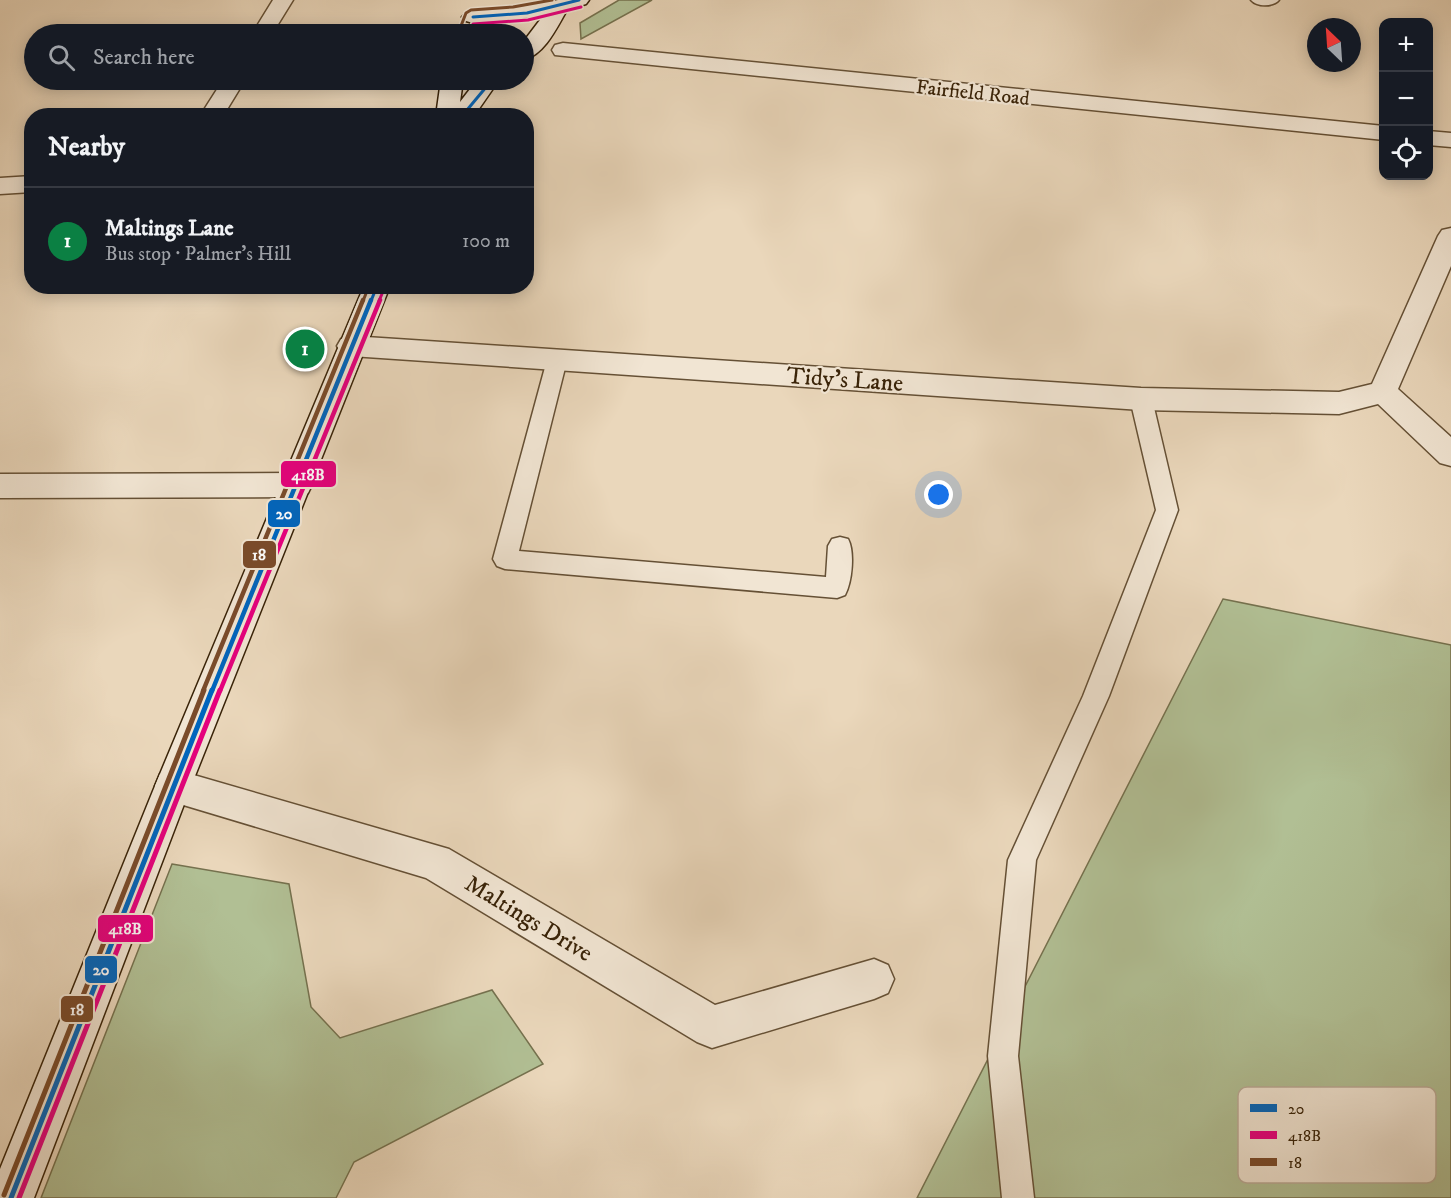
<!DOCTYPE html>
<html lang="en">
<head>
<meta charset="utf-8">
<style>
  body { margin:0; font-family:"IM FELL DW Pica",serif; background:#20242c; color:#f1f3f6 }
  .controls { position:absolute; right:18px; top:18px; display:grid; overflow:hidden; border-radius:12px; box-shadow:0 3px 15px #0003 }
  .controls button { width:54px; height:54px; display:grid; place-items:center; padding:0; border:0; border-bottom:2px solid #363941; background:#171b24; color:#f1f3f6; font:30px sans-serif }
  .compass { position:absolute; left:1307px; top:18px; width:54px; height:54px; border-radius:50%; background:#171b24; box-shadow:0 3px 15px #0003; rotate:335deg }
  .you { position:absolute; left:939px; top:495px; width:21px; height:21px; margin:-15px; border:4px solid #fff; border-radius:50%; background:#1a73e8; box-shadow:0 0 0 9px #1a73e833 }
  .badge { display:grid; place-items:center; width:39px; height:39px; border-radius:50%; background:#0b8043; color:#fff; font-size:20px; font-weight:700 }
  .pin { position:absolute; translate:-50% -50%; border:3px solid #fff; box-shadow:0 2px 6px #0006 }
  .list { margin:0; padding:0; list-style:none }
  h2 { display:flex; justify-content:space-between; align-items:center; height:78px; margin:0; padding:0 24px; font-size:26px }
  h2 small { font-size:20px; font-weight:400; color:#9ea1a6 }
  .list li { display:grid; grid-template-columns:39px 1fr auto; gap:18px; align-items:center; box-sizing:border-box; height:108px; padding:0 24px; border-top:2px solid #363941 }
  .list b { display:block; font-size:22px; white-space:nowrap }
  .list p { margin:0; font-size:20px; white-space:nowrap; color:#9ea1a6 }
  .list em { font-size:20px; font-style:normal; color:#9ea1a6 }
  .icon { flex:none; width:33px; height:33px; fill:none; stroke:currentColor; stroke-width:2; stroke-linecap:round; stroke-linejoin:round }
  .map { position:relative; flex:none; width:1451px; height:1198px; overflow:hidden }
  .search { position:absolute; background:#171b24; box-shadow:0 3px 15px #0003; left:24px; top:24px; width:510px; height:66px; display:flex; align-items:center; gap:15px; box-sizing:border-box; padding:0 21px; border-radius:33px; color:#9ea1a6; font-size:22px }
  .panel { position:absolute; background:#171b24; box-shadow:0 3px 15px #0003; left:24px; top:108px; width:510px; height:186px; border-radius:24px }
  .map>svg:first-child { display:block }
  .green { fill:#b1bf94; stroke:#75714e; stroke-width:1.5 }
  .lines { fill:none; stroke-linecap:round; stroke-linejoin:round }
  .service-casing { stroke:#655035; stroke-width:3 }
  .minor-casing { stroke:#655035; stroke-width:3 }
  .secondary-casing { stroke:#392308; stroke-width:3 }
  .service { fill:#f1e5d3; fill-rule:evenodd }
  .minor { fill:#f1e5d3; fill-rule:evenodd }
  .secondary { fill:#f1e5d3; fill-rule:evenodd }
  .bus-1-far2-casing { stroke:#f1e5d3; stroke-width:6 }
  .bus-1-far1-casing { stroke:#f1e5d3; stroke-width:9 }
  .bus-1-casing { stroke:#f1e5d3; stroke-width:10 }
  .bus-2-far2-casing { stroke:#f1e5d3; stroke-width:6 }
  .bus-2-far1-casing { stroke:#f1e5d3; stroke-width:9 }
  .bus-2-casing { stroke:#f1e5d3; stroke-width:10 }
  .bus-3-far2-casing { stroke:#f1e5d3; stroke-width:6 }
  .bus-3-far1-casing { stroke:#f1e5d3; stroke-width:9 }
  .bus-3-casing { stroke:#f1e5d3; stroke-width:10 }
  .bus-1-far2 { stroke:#0065bd; stroke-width:3 }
  .bus-1-far1 { stroke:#0065bd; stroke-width:4.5 }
  .bus-1 { stroke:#0065bd; stroke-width:5 }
  .bus-2-far2 { stroke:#e5007d; stroke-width:3 }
  .bus-2-far1 { stroke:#e5007d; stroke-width:4.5 }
  .bus-2 { stroke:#e5007d; stroke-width:5 }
  .bus-3-far2 { stroke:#7a4b2a; stroke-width:3 }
  .bus-3-far1 { stroke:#7a4b2a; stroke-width:4.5 }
  .bus-3 { stroke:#7a4b2a; stroke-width:5 }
  .labels { text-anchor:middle; stroke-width:4.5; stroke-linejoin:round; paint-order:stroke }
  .far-street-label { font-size:20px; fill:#392308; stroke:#f1e5d3 }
  .street-label { font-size:24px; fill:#392308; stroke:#f1e5d3 }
  .key { fill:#f1e5d3; stroke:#baab96; stroke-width:1.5 }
  .key-label { font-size:16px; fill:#392308 }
  .line-badge { stroke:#f1e5d3; stroke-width:2 }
  .badge-label { font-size:16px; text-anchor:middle; font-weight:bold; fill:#fff }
</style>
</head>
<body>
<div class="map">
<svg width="1451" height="1198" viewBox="0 0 1451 1198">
  <rect width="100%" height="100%" fill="#ead7bb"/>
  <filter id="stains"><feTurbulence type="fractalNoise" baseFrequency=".00333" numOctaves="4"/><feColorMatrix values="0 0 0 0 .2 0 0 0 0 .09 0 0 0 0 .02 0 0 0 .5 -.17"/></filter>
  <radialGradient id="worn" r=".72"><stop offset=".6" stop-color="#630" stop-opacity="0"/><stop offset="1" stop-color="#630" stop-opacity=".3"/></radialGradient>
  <!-- green -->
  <path class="green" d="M 619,0 L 652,0 L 581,39 L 580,23 Z
    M 1223,599 L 1451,645 L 1451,1198 L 917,1198 Z
    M 172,864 L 289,884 L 311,1007 L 340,1038 L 492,990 L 543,1064 L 354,1162 L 336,1198 L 41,1198 Z"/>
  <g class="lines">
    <!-- service casing -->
    <g class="service-casing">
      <path id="service" d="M 1251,0 L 1279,0 C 1273,7 1257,7 1251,0 Z
        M 557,353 L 564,355 L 567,360 L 519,551 L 826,577 L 828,546 L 832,539 L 840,537 L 848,539 C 855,552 852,582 845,595 L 837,598 L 505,569 L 497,566 L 493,559 L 547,360 L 550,355 Z
        M 1141,391 L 1148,394 L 1152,399 L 1178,510 L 1109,696 L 1036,860 L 1018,1056 L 1034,1198 L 1002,1198 L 988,1056 L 1008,860 L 1083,696 L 1156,510 L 1130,399 L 1134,394 Z"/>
    </g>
    <!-- minor casing -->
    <g class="minor-casing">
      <path id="minor" d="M 273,0 L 293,0 L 272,34 L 252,34 Z
        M 563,43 L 1384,126 L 1384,140 L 555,55 L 552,50 L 555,45 Z
        M 223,80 L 245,80 L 223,116 L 200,116 Z
        M 1428,131 L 1451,133 L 1451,147 L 1428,145 Z
        M 32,176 L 32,192 L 0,194 L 0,178 Z
        M 1451,228 L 1451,266 L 1398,389 L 1451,437 L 1451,466 L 1440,463 L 1378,404 L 1339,414 L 1141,410 L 351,356 L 341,353 L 337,346 L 341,339 L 351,336 L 1141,388 L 1339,392 L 1372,384 L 1438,236 L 1442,230 Z
        M 297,473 L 308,477 L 312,485 L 308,493 L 297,497 L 0,498 L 0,474 Z
        M 173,769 L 449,849 L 715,1005 L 874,959 L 888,965 L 894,979 L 888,993 L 874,999 L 712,1048 L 697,1042 L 426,878 L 160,798 L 155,786 L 160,774 Z"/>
    </g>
    <!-- secondary casing -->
    <g class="secondary-casing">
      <path id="secondary" d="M 558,0 L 589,0 L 586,4 L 567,10 C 557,27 545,54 524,60 L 524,41 L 543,16 L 473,23 L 466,21 L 462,17 L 466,13 L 527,6 Z
        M 441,80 L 463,80 L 460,102 L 477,80 L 499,80 L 474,116 L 436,116 Z
        M 364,286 L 390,286 L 191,786 L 34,1198 L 0,1198 L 0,1169 L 155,786 Z"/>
    </g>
    <!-- service -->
    <use href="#service" class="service"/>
    <!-- minor -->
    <use href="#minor" class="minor"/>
    <!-- secondary -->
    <use href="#secondary" class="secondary"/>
    <!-- bus-1-far2 casing -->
    <g class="bus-1-far2-casing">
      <path id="bus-1-far2" d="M 473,17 L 527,13 L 579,0
        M 462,116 L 492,80
        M 371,301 L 377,286"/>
    </g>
    <!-- bus-1-far1 casing -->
    <g class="bus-1-far1-casing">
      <path id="bus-1-far1" d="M 212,691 L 371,300"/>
    </g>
    <!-- bus-1 casing -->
    <g class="bus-1-casing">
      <path id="bus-1" d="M 11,1198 L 212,690"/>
    </g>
    <!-- bus-2-far2 casing -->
    <g class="bus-2-far2-casing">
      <path id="bus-2-far2" d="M 473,24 L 528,20 L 581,7
        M 379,301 L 384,289"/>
    </g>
    <!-- bus-2-far1 casing -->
    <g class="bus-2-far1-casing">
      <path id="bus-2-far1" d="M 220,691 L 380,300"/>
    </g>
    <!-- bus-2 casing -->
    <g class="bus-2-casing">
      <path id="bus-2" d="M 19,1198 L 220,690"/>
    </g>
    <!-- bus-3-far2 casing -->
    <g class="bus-3-far2-casing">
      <path id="bus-3-far2" d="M 459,31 L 466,13 L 471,10 L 513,7 L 552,0
        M 363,301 L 369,286"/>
    </g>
    <!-- bus-3-far1 casing -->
    <g class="bus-3-far1-casing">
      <path id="bus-3-far1" d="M 203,691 L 363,300"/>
    </g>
    <!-- bus-3 casing -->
    <g class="bus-3-casing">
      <path id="bus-3" d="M 4,1195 L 204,690"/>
    </g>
    <!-- bus-1-far2 -->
    <use href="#bus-1-far2" class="bus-1-far2"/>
    <!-- bus-1-far1 -->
    <use href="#bus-1-far1" class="bus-1-far1"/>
    <!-- bus-1 -->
    <use href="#bus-1" class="bus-1"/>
    <!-- bus-2-far2 -->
    <use href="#bus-2-far2" class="bus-2-far2"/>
    <!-- bus-2-far1 -->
    <use href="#bus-2-far1" class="bus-2-far1"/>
    <!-- bus-2 -->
    <use href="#bus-2" class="bus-2"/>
    <!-- bus-3-far2 -->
    <use href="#bus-3-far2" class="bus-3-far2"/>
    <!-- bus-3-far1 -->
    <use href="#bus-3-far1" class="bus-3-far1"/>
    <!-- bus-3 -->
    <use href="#bus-3" class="bus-3"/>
  </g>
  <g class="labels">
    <!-- far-street labels -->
    <g class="far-street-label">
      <text transform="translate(973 92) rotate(6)" y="7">Fairfield Road</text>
    </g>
    <!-- street labels -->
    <g class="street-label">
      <text transform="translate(845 379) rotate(4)" y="8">Tidy's Lane</text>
      <text transform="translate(529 918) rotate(31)" y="8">Maltings Drive</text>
    </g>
  </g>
  <!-- legend -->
  <rect x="1238" y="1087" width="198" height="96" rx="9" class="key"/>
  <rect x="1250" y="1104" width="27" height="8" fill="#0065bd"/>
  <rect x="1250" y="1131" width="27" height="8" fill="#e5007d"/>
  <rect x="1250" y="1158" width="27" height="8" fill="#7a4b2a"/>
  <g class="key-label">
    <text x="1288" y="1114">20</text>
    <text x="1288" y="1141">418B</text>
    <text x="1288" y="1168">18</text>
  </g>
  <g class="line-badge">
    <rect x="280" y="460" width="57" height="28" rx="6" fill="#e5007d"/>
    <rect x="267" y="499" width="34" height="29" rx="6" fill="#0065bd"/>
    <rect x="242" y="540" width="35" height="29" rx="6" fill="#7a4b2a"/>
    <rect x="97" y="914" width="57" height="29" rx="6" fill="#e5007d"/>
    <rect x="84" y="955" width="34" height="29" rx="6" fill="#0065bd"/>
    <rect x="60" y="995" width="34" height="28" rx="6" fill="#7a4b2a"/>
  </g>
  <g class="badge-label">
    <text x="308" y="480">418B</text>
    <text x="284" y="519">20</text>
    <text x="259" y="560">18</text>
    <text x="125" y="934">418B</text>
    <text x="101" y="975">20</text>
    <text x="77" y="1015">18</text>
  </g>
  <rect width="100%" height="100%" filter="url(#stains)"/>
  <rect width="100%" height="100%" fill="url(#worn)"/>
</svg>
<div class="controls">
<button>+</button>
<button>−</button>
<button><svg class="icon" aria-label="locate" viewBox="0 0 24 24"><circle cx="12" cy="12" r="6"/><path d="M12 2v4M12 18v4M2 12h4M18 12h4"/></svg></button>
</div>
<svg class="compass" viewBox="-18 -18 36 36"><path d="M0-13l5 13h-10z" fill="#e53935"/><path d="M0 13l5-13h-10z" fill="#9ea1a6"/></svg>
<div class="you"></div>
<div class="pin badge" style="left:305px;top:349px">1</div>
<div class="search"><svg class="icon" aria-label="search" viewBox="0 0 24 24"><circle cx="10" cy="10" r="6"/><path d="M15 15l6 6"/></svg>Search here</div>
<section class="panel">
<h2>Nearby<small></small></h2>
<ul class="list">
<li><span class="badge">1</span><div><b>Maltings Lane</b><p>Bus stop · Palmer's Hill</p></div><em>100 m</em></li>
</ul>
</section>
</div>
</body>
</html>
